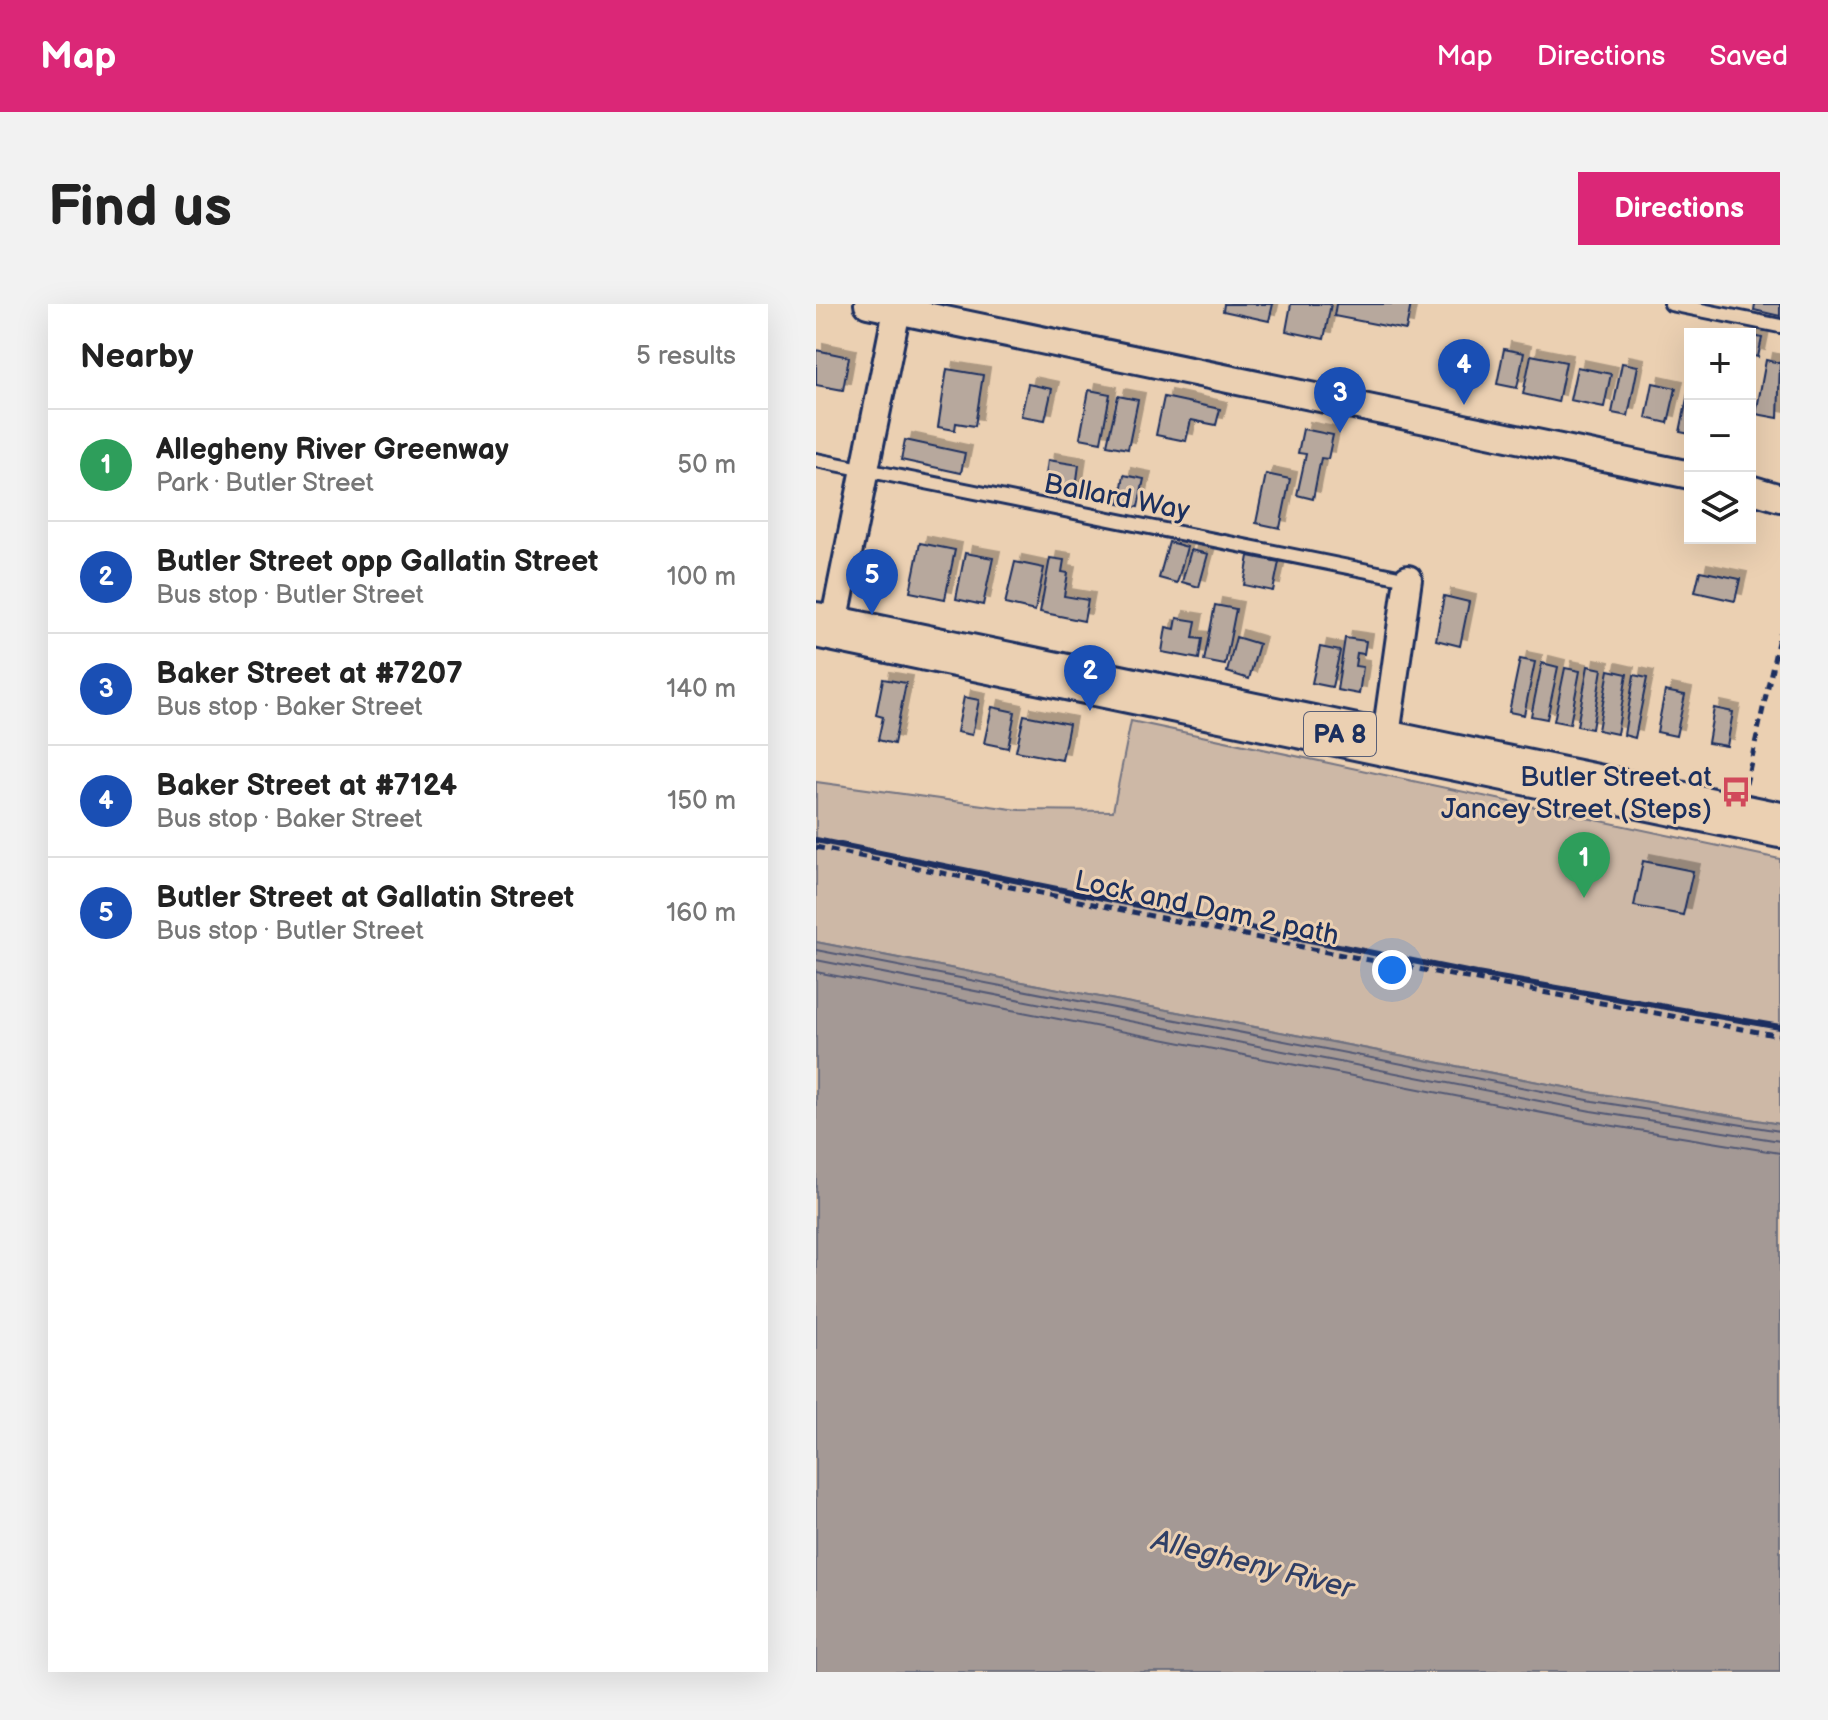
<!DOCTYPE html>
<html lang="en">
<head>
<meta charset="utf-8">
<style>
  body { margin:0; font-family:"Balsamiq Sans",sans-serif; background:#f2f2f2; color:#222 }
  .controls { position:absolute; right:24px; top:24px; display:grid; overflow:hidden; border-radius:0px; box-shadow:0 8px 32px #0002 }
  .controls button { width:72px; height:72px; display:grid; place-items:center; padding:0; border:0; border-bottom:2px solid #e0e0e0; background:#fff; color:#222; font:40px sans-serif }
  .you { position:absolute; left:576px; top:666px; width:28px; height:28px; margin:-20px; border:6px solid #fff; border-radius:50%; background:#1a73e8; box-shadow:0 0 0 12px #1a73e833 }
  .badge { display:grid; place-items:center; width:52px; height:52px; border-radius:50%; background:#db2777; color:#fff; font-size:26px; font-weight:700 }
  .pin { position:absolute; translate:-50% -66px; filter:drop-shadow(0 2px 4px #0008) }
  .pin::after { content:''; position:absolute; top:42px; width:28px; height:24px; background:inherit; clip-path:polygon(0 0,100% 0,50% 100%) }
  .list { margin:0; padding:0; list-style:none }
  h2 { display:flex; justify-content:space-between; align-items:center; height:104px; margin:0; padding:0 32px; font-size:34px }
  h2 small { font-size:26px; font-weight:400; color:#767676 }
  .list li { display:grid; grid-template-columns:52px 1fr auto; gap:24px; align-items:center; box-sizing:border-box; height:112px; padding:0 32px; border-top:2px solid #e0e0e0 }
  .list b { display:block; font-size:30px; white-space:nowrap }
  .list p { margin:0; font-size:26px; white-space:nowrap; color:#767676 }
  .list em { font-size:26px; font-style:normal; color:#767676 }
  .icon { flex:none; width:44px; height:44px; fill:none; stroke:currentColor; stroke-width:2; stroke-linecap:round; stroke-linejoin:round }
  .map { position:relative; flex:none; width:964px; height:1368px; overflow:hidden; border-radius:0px }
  header { display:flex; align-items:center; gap:48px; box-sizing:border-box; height:112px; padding:0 40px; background:#db2777; color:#fff }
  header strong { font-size:38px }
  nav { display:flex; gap:44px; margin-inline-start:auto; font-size:28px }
  .intro { display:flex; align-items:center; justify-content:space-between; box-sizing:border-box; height:192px; padding:0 48px }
  h1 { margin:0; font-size:56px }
  .button { padding:20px 36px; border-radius:0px; background:#db2777; color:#fff; font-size:28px; font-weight:700 }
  main { display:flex; gap:48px; padding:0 48px }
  aside { flex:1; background:#fff; border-radius:0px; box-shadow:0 8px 32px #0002 }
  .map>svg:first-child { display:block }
  .green { fill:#cdb8a6; stroke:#747482; stroke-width:2 }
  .water { fill:#a49995; stroke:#6d6f7f; stroke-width:2 }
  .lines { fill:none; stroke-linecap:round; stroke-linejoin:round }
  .shore { stroke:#525974; stroke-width:2 }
  .building { fill:#b7a89d; stroke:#1b2f5e; stroke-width:2; filter:url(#shadow) }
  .lane-casing { stroke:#1b2f5e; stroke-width:18 }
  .street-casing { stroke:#1b2f5e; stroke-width:32 }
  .highway-casing { stroke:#1b2f5e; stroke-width:50 }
  .path { stroke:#1b2f5e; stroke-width:5; stroke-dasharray:8 6; stroke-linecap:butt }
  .lane { stroke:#ebd0b2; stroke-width:12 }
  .street { stroke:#ebd0b2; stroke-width:26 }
  .highway { stroke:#ebd0b2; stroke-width:44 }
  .rail { stroke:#1b2f5e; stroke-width:6 }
  .labels { text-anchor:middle; stroke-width:6; stroke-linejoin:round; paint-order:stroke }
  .shield { fill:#ebd0b2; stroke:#595f77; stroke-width:2 }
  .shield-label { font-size:26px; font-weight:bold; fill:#1b2f5e }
  .street-label { font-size:28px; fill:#1b2f5e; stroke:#ebd0b2 }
  .poi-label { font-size:28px; fill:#1b2f5e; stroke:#ebd0b2; text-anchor:end }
  .water-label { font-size:30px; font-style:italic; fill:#303f66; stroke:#ebd0b2 }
</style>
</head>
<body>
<header>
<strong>Map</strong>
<nav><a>Map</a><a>Directions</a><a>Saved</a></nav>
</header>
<div class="intro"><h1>Find us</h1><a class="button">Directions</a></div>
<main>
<aside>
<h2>Nearby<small>5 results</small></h2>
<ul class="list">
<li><span class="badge" style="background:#2e9e5b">1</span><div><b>Allegheny River Greenway</b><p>Park · Butler Street</p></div><em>50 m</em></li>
<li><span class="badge" style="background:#1a4fb4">2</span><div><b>Butler Street opp Gallatin Street</b><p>Bus stop · Butler Street</p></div><em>100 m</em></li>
<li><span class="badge" style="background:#1a4fb4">3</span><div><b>Baker Street at #7207</b><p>Bus stop · Baker Street</p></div><em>140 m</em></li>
<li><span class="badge" style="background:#1a4fb4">4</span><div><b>Baker Street at #7124</b><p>Bus stop · Baker Street</p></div><em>150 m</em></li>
<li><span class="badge" style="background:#1a4fb4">5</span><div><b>Butler Street at Gallatin Street</b><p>Bus stop · Butler Street</p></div><em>160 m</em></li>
</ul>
</aside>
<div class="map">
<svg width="964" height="1368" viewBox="0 0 964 1368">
  <defs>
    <filter id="shadow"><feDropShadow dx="7" dy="-7" stdDeviation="0" flood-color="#0004"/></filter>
  </defs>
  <rect width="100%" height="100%" fill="#ebd0b2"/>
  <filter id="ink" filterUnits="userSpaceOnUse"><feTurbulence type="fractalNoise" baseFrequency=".0125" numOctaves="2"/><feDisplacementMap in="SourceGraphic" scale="16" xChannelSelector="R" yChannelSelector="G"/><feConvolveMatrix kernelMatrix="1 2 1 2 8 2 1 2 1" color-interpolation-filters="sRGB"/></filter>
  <g filter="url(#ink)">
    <!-- green -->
    <path class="green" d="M 315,417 L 964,555 L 964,820 L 779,789 L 0,638 L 0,478 L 203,506 L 297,507 Z"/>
    <!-- water -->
    <path class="water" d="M 0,638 L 779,789 L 964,820 L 964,1368 L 0,1368 Z"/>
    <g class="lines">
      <!-- shore -->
      <path class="shore" d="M 0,646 L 777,797 L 964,827
        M 0,656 L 775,807 L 964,837
        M 0,668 L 773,818 L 964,849"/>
    </g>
    <!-- building -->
    <path class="building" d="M 408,0 L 457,0 L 453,17 L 407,7 Z
      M 475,0 L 515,0 L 508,35 L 470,27 Z
      M 520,0 L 595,0 L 590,26 L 518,12 Z
      M 939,0 L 964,0 L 964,12 L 938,6 Z
      M 934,31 L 946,34 L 942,53 L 934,51 Z
      M 688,45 L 708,49 L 701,84 L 681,80 Z
      M 0,46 L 33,53 L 27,86 L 0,81 Z
      M 715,51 L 750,58 L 742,98 L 707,90 Z
      M 950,56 L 964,59 L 962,114 L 940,110 Z
      M 806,59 L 822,62 L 812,112 L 796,109 Z
      M 761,63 L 795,70 L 788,103 L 754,96 Z
      M 131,65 L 167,71 L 159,122 L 140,119 L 139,126 L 122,123 Z
      M 837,79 L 860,84 L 852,119 L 830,114 Z
      M 212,80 L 236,85 L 229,116 L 205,112 Z
      M 874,80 L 874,130 L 864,128 Z
      M 273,86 L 294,90 L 285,138 L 264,134 Z
      M 302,92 L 322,96 L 312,145 L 291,141 Z
      M 348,93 L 404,105 L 400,121 L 375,116 L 370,137 L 340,131 Z
      M 487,125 L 517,131 L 512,155 L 505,154 L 497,195 L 481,191 L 490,150 L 482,149 Z
      M 89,136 L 149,149 L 145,169 L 85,156 Z
      M 232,156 L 263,161 L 259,191 L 228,186 Z
      M 450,170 L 474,175 L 464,224 L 440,219 Z
      M 308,171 L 328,175 L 322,203 L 303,200 Z
      M 353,238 L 371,243 L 361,279 L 343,274 Z
      M 104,239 L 139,246 L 129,295 L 94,288 Z
      M 375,246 L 392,250 L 383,283 L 366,278 Z
      M 149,249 L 177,254 L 167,301 L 140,295 Z
      M 433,252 L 463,258 L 457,287 L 428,281 Z
      M 234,254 L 248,256 L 246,268 L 252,269 L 248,292 L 272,296 L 268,317 L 224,308 Z
      M 199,258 L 228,264 L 219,307 L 189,300 Z
      M 884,267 L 924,275 L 919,297 L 879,288 Z
      M 628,292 L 653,298 L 644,342 L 620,336 Z
      M 399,301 L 420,305 L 409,361 L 388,357 Z
      M 361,314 L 380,317 L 377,334 L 386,335 L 383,355 L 346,348 L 350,323 L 359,325 Z
      M 420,333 L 443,340 L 433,375 L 411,368 Z
      M 529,334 L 550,337 L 548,350 L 541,349 L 539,362 L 547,363 L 543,390 L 521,386 Z
      M 504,343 L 524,347 L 516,383 L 496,379 Z
      M 704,355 L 719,358 L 708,411 L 693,408 Z
      M 726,359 L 742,363 L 731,415 L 715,412 Z
      M 772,362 L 786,365 L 776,425 L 761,422 Z
      M 749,364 L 764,367 L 754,420 L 738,417 Z
      M 793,366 L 811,370 L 801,430 L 782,426 Z
      M 818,371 L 831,374 L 819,434 L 808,431 Z
      M 67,375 L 90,379 L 78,440 L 62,436 L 67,413 L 60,411 Z
      M 849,387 L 869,391 L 860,432 L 841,428 Z
      M 148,393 L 163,396 L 156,431 L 141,428 Z
      M 176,403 L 199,408 L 192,444 L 168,439 Z
      M 898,404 L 917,408 L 911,442 L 892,439 Z
      M 208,411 L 253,420 L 246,456 L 200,447 Z
      M 827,557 L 877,567 L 867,611 L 818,602 Z"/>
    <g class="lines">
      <!-- lane casing -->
      <g class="lane-casing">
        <path id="lane" d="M 855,0 L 964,22
          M 0,156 L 592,275"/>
      </g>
      <!-- street casing -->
      <g class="street-casing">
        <path id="street" d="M 52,0 L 874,171
          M 934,185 L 964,194
          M 17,324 L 81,6
          M 569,439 L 592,275"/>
      </g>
      <!-- highway casing -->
      <g class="highway-casing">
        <path id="highway" d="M 0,321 L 964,521"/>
      </g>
      <!-- path -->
      <path class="path" d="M 930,480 L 964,329
        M 0,543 L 521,650 L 964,732"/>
      <!-- lane -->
      <use href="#lane" class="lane"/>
      <!-- street -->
      <use href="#street" class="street"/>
      <!-- highway -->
      <use href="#highway" class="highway"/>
      <!-- rail -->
      <path class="rail" d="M 0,536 L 661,670 L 964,723"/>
    </g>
  </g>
  <!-- icons -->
  <defs>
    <g id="bus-bare" transform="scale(2.4)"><path d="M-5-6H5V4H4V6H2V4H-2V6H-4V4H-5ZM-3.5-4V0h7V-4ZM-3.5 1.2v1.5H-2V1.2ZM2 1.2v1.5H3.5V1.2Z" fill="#d1495b" stroke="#ebd0b2" stroke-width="2.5" paint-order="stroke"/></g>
  </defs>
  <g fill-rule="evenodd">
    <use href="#bus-bare" x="920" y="488"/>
  </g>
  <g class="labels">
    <!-- shield labels -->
    <rect class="shield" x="488" y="408" width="72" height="44" rx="6"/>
    <g class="shield-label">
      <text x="524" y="439">PA 8</text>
    </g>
    <!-- street labels -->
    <g class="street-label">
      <text transform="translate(301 192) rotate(11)" y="10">Ballard Way</text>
      <text transform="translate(391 603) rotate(12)" y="10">Lock and Dam 2 path</text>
    </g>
    <!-- poi labels -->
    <g class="poi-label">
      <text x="896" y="482">Butler Street at<tspan x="896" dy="32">Jancey Street (Steps)</tspan></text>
    </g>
    <!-- water labels -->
    <g class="water-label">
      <text transform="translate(437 1260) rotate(14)" y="10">Allegheny River</text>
    </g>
  </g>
</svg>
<div class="controls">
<button>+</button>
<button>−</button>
<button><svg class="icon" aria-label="layers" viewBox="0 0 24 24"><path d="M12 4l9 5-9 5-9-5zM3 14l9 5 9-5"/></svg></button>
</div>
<div class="you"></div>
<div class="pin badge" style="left:768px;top:594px;background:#2e9e5b">1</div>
<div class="pin badge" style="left:274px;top:407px;background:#1a4fb4">2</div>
<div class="pin badge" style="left:524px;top:129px;background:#1a4fb4">3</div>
<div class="pin badge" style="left:648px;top:101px;background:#1a4fb4">4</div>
<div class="pin badge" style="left:56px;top:311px;background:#1a4fb4">5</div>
</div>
</main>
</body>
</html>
